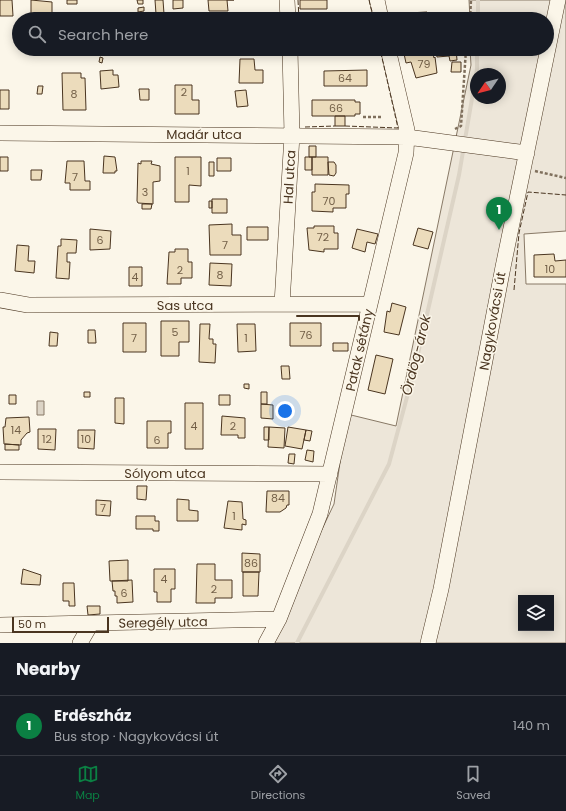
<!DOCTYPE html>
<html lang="en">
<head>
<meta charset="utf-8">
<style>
  body { margin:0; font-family:Poppins,sans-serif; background:#242831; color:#f1f3f6 }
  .controls { position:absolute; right:12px; bottom:12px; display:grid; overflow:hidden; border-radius:0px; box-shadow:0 2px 10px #0003 }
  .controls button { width:36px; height:36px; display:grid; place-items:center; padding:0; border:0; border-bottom:1px solid #363941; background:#171b24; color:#f1f3f6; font:20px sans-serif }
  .compass { position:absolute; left:470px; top:68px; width:36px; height:36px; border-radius:50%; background:#171b24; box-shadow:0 2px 10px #0003; rotate:235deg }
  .scale { position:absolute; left:12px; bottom:10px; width:97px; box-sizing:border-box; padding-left:4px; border:2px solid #4a3520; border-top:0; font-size:11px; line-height:14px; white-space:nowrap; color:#4a3520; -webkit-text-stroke:3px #fbf6e9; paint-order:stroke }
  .you { position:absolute; left:285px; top:411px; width:14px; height:14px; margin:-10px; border:3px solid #fff; border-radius:50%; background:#1a73e8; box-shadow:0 0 0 6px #1a73e833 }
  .badge { display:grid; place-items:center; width:26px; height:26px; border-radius:50%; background:#0b8043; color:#fff; font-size:13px; font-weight:700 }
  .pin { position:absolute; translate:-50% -33px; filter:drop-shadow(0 1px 2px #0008) }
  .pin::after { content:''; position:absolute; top:21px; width:14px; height:12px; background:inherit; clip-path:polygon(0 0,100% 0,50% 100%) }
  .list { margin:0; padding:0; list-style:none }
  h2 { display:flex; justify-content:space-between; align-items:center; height:52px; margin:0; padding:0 16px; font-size:17px }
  h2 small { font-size:13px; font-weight:400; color:#9ea1a6 }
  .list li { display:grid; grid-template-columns:26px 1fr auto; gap:12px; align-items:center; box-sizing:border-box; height:60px; padding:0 16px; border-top:1px solid #363941 }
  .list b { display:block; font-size:15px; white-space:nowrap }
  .list p { margin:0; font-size:13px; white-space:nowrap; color:#9ea1a6 }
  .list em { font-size:13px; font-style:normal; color:#9ea1a6 }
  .icon { flex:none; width:22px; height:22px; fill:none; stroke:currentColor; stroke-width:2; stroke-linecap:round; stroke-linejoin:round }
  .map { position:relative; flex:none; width:566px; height:643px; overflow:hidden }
  .search { position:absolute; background:#171b24; box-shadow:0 2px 10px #0003; left:12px; right:12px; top:12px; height:44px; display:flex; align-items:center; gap:10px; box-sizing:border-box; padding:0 14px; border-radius:22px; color:#9ea1a6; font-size:15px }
  .sheet { height:112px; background:#171b24 }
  nav { display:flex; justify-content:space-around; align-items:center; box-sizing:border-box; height:56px; border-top:1px solid #363941; background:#171b24; font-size:11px; color:#9ea1a6 }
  nav a { display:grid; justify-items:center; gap:2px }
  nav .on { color:#0b8043 }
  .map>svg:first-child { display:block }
  .green { fill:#ede6d9; stroke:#887966; fill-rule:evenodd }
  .water { fill:#dcd4c6; stroke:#887966 }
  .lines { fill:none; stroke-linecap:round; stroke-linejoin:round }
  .stream { stroke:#dcd4c6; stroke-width:4 }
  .building { fill:#ecdcbc; stroke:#4a3520 }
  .minor-casing { stroke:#4a3520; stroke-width:16 }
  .path { stroke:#7f6f5c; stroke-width:2.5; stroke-dasharray:3 2; stroke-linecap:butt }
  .minor { stroke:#fbf6e9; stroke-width:15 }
  .fence { stroke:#4a3520; stroke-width:1; stroke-dasharray:5 2; stroke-linecap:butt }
  .wall { stroke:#4a3520; stroke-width:2 }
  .labels { text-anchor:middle; stroke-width:3; stroke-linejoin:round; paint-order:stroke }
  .number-label { font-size:11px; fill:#725f47 }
  .street-label { font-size:13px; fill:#4a3520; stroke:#fbf6e9 }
  .water-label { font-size:14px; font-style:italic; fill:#4a3520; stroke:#fbf6e9 }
</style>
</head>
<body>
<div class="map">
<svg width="566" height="643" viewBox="0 0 566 643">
  <rect width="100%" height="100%" fill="#fbf6e9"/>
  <!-- green -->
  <path class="green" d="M 469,0 L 566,0 L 566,231 L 524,234 L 526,284 L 566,284 L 566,643 L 268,643 L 334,504 L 347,414 L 396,426 L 471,65 L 470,49 L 547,49 L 547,19 L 470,19 ZM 476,74 L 500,74 L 500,98 L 476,98 ZM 521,598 L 551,598 L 551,628 L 521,628 Z"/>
  <!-- water -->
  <path class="water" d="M 37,401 L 44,401 L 44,415 L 37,415 Z"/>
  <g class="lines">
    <!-- stream -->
    <path class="stream" d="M 478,19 L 478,0
      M 297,643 L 389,464 L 414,371 L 459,175 L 477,69 L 477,49"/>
  </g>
  <!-- building -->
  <path class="building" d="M 0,0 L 12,0 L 13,16 L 0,16 Z
    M 31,0 L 52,2 L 52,18 L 31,18 Z
    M 67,0 L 77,0 L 77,4 L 67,4 Z
    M 137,0 L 143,0 L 143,4 L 138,4 Z
    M 155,0 L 163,0 L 164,14 L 156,14 Z
    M 173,0 L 183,0 L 183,8 L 173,9 Z
    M 208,0 L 234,0 L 227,0 L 228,11 L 209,11 Z
    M 300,0 L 327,0 L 327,9 L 300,9 Z
    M 144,7 L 144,11 L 138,12 L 138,8 Z
    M 427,12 L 427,19 L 408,19 L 408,13 Z
    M 213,14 L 222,14 L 222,19 L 214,19 Z
    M 310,49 L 341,49 L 341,55 L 310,55 Z
    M 403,49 L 456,49 L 457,60 L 450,61 L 449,56 L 437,57 L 436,53 L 433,54 L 434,58 L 435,57 L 437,73 L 416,78 L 411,62 L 406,63 Z
    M 91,51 L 96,51 L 96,55 L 91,55 Z
    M 100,57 L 103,58 L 102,63 L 99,62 Z
    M 240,59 L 254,59 L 255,70 L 263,70 L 263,83 L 239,83 Z
    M 452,62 L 461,62 L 461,72 L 451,72 Z
    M 113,70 L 113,75 L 118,75 L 119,87 L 101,89 L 100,71 Z
    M 367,70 L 367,86 L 324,86 L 324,71 Z
    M 62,73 L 81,73 L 81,78 L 85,78 L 86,110 L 63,110 Z
    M 175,85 L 192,85 L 192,100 L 199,100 L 199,114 L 175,114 Z
    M 38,86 L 43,86 L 42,94 L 37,94 Z
    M 139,89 L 149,89 L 149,100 L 140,100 Z
    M 0,90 L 9,90 L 9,109 L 0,109 Z
    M 246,90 L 248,106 L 237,107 L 235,91 Z
    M 312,100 L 355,100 L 355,102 L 360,102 L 360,114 L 355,114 L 355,116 L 312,116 Z
    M 335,116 L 345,116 L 345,126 L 335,126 Z
    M 309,146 L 316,146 L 316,157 L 309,157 Z
    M 104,156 L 115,157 L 117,171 L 115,171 L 115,173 L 103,173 Z
    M 0,157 L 8,157 L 8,171 L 0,171 Z
    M 175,157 L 201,157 L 201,186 L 189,185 L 189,202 L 175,202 Z
    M 305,157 L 312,157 L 312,170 L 305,170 Z
    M 312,157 L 328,157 L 328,175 L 312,175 Z
    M 217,158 L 231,158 L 231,171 L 217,171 Z
    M 67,161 L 84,161 L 85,181 L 90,181 L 90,190 L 70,190 L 70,183 L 65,183 Z
    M 141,161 L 152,161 L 151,164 L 160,166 L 160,181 L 153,182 L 153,204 L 138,203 L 137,201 L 138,163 L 141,164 Z
    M 209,162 L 214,162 L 214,176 L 209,176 Z
    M 328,162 L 334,162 L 336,165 L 336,173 L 334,176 L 329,175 Z
    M 31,170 L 42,170 L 41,180 L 31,180 Z
    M 315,184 L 349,185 L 349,194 L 346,194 L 346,208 L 333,208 L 333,212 L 312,211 L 312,192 L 315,192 Z
    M 212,199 L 227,199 L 227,213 L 212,213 Z
    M 209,201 L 212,201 L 212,208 L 209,208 Z
    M 142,204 L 152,204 L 151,209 L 142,209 Z
    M 232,224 L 232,235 L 241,235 L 241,255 L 210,255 L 209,225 Z
    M 314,226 L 334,226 L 334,233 L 338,233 L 338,249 L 324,249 L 324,252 L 309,250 L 307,228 L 314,228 Z
    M 247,227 L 268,227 L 268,240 L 247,240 Z
    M 418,228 L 433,232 L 428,249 L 413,245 Z
    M 90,229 L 111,231 L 110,249 L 90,250 Z
    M 357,229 L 378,234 L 375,244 L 367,242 L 365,252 L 352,248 Z
    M 61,239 L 77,240 L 76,253 L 67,253 L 67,262 L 70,262 L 69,279 L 56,278 L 58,246 L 61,246 Z
    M 17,245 L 29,246 L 28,261 L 35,261 L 34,273 L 15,271 Z
    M 175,249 L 188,249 L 188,262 L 192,262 L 192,278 L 181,278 L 181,284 L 167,284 L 169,252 L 175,252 Z
    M 554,254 L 555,261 L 566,260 L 566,277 L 534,277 L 534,255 Z
    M 210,263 L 232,264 L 231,286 L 209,285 Z
    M 129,267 L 142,267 L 142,286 L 129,286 Z
    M 392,303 L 406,307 L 399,335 L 384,332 L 387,311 L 390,312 Z
    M 161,321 L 189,321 L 189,342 L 179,342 L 179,356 L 161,356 Z
    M 123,323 L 146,323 L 146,352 L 123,352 Z
    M 290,323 L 321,323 L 321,346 L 290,346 Z
    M 200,324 L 210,324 L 209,339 L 213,339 L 213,344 L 216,344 L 215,363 L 199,362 Z
    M 237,324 L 255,324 L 256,351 L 238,352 Z
    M 88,330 L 95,330 L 96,343 L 88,343 Z
    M 50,332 L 58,333 L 57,346 L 49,346 Z
    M 333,343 L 348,343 L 348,351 L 333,351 Z
    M 376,355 L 393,359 L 385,394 L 368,390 Z
    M 281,366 L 289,366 L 290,379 L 282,379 Z
    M 244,384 L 249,384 L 249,389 L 244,388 Z
    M 84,392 L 90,392 L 90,397 L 84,397 Z
    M 261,392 L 267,392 L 267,404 L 261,404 Z
    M 9,395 L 16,395 L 16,404 L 9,404 Z
    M 219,395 L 230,395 L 230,405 L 219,405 Z
    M 115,398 L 124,398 L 124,424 L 115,423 Z
    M 185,403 L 203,403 L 203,449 L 185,449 Z
    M 261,404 L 273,405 L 273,419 L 261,418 Z
    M 222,416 L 245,418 L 245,438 L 238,438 L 238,435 L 221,435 Z
    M 29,417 L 30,432 L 27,433 L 21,440 L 21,445 L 4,444 L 3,427 L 5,427 L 6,418 Z
    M 147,421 L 171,421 L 171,433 L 168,433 L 168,448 L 147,448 Z
    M 264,427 L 269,427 L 269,440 L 264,440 Z
    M 269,427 L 285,428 L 284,448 L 268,447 Z
    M 288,427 L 306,430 L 302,449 L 285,446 Z
    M 38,429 L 56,429 L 55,450 L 38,449 Z
    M 78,430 L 95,430 L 94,449 L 78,448 Z
    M 306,430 L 312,431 L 310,441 L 304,440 Z
    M 5,444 L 19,445 L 19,450 L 5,450 Z
    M 307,450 L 314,451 L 313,462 L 305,460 Z
    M 289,454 L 295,454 L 294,464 L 288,463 Z
    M 137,486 L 147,486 L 146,500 L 137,499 Z
    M 267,491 L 289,491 L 289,505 L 287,505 L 286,508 L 280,512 L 266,512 Z
    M 177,499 L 189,500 L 189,510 L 198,511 L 198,521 L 177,521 Z
    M 96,500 L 111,501 L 110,516 L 96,515 Z
    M 228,501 L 242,502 L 243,519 L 246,520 L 246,525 L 242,524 L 242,530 L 224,528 Z
    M 136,516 L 155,516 L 155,521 L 159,521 L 159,531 L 153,531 L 153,529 L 136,529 Z
    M 242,553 L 260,554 L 260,572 L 242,572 Z
    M 128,560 L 128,581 L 110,581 L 109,561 Z
    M 197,564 L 215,564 L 215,580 L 232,580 L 232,598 L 215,598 L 215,603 L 196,603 Z
    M 23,569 L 41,575 L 40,585 L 21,584 Z
    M 154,569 L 175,569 L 175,589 L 171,589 L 171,602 L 157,602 L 157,592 L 154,592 Z
    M 243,572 L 259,572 L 258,596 L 243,596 Z
    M 132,580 L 133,602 L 117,603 L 117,596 L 115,596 L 115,591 L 113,591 L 112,581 Z
    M 63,583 L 74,583 L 75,606 L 69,606 L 69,601 L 63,601 Z
    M 87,606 L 100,606 L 100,614 L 88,615 Z"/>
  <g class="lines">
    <!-- minor casing -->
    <g class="minor-casing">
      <path id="minor" d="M 287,0 L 288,19
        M 377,0 L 381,19
        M 0,133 L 407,137 L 527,153
        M 0,300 L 28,305 L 370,304
        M 282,304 L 292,135 L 290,49
        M 0,472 L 330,474
        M 0,625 L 279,619
        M 80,643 L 91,624
        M 266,643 L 279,619 L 320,514 L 406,153 L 407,130 L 388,49
        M 428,643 L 441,589 L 503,267 L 558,0"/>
    </g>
    <!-- path -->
    <path class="path" d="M 470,19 L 471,0
      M 363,117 L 383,117
      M 455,129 L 461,126 L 466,49
      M 535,171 L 566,178"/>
    <!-- minor -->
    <use href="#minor" class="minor"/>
    <!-- fence -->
    <path class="fence" d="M 298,0 L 299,19
      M 369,0 L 374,19
      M 345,126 L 398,128 L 380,49
      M 305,127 L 335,126
      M 514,290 L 519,233 L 528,192 L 566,195"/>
    <!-- wall -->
    <path class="wall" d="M 297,316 L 359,316 L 359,320"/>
  </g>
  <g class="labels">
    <!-- number labels -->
    <g class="number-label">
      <text x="424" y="68">79</text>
      <text x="345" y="82">64</text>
      <text x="184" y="96">2</text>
      <text x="74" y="98">8</text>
      <text x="336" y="112">66</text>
      <text x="188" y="175">1</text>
      <text x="75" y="181">7</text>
      <text x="145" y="196">3</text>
      <text x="329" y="205">70</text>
      <text x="323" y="241">72</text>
      <text x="100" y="244">6</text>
      <text x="225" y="249">7</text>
      <text x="550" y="273">10</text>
      <text x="180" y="274">2</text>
      <text x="220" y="279">8</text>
      <text x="135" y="281">4</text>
      <text x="175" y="336">5</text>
      <text x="306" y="339">76</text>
      <text x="134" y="342">7</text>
      <text x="246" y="342">1</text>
      <text x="194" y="430">4</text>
      <text x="233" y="430">2</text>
      <text x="16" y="434">14</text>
      <text x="47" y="443">12</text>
      <text x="86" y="443">10</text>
      <text x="157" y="444">6</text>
      <text x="278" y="502">84</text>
      <text x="103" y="512">7</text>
      <text x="234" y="520">1</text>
      <text x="251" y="567">86</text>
      <text x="164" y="583">4</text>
      <text x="214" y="593">2</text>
      <text x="124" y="597">6</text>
    </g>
    <!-- street labels -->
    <g class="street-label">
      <text x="204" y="139">Madár utca</text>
      <text transform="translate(289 177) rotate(-87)" y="5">Hal utca</text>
      <text x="185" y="310">Sas utca</text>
      <text transform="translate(492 321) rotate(-80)" y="5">Nagykovácsi út</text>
      <text transform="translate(359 350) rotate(-77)" y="5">Patak sétány</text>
      <text x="165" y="478">Sólyom utca</text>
      <text transform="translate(163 622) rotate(-1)" y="5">Seregély utca</text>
    </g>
    <!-- water labels -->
    <g class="water-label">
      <text transform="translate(416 355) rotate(-76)" y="5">Ördög-árok</text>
    </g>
  </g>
</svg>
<div class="controls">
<button><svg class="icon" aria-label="layers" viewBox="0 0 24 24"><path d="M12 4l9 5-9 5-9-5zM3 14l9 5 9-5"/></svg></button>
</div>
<svg class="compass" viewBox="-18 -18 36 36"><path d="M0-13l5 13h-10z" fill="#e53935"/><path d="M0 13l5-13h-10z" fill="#9ea1a6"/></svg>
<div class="scale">50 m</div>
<div class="you"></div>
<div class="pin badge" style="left:499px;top:230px">1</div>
<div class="search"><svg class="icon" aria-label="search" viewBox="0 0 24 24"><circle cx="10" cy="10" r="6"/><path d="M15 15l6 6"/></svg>Search here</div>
</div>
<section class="sheet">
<h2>Nearby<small></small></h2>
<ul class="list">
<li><span class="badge">1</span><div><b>Erdészház</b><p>Bus stop · Nagykovácsi út</p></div><em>140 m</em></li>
</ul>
</section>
<nav>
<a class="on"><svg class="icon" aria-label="map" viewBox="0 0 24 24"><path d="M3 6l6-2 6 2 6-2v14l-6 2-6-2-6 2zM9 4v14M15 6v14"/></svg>Map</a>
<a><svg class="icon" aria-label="directions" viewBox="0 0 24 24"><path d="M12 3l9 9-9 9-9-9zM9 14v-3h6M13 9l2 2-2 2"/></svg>Directions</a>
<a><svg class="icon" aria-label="saved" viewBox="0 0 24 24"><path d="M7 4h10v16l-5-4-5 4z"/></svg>Saved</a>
</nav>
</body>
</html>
